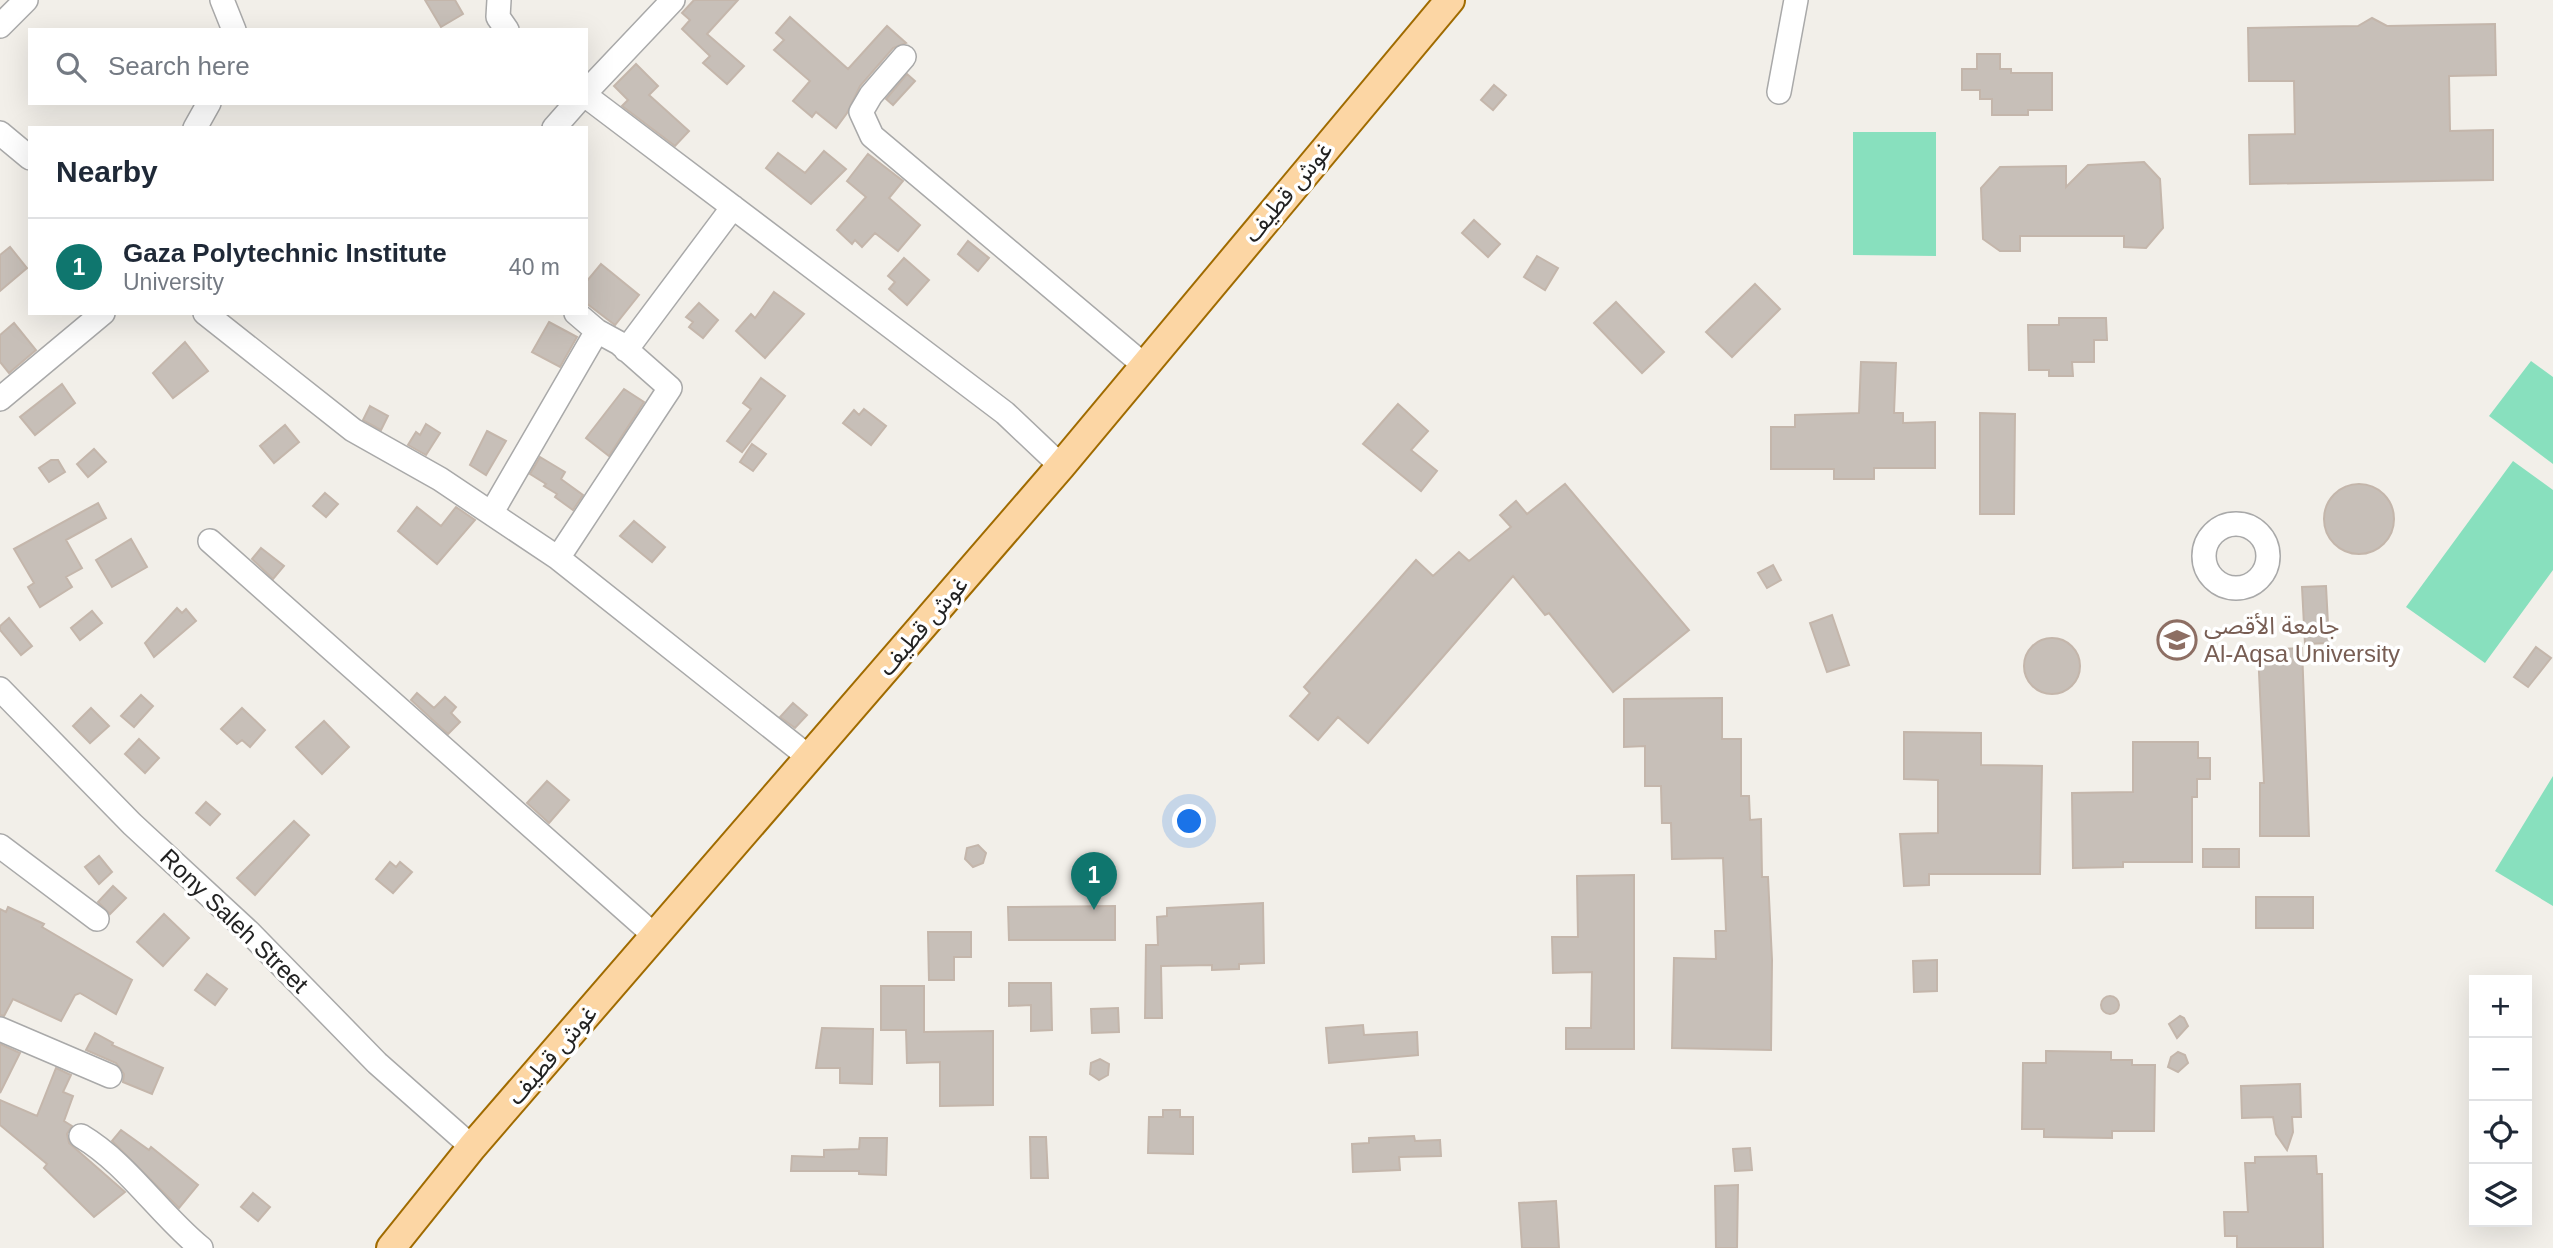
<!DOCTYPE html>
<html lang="en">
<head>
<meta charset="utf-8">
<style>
  body { margin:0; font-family:Arial,"Noto Sans Arabic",sans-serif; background:#f6f6f7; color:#1f2937 }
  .controls { position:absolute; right:21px; bottom:21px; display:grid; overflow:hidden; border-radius:0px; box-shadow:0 7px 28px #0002 }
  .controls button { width:63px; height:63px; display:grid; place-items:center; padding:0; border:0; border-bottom:2px solid #e0e1e3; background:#fff; color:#1f2937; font:35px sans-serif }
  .you { position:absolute; left:1190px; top:822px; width:24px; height:24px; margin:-18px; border:5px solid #fff; border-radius:50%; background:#1a73e8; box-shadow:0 0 0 10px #1a73e833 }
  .badge { display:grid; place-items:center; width:46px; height:46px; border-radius:50%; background:#0f766e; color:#fff; font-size:23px; font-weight:700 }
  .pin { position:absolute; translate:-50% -58px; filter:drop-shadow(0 2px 4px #0008) }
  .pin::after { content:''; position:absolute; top:37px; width:24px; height:21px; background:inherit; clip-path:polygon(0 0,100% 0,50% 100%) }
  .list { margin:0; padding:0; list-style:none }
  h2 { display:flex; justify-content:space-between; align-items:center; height:91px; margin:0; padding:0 28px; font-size:30px }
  h2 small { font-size:23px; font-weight:400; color:#747a83 }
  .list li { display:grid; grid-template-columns:46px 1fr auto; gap:21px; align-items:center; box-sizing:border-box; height:98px; padding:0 28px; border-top:2px solid #e0e1e3 }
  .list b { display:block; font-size:26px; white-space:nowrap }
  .list p { margin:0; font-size:23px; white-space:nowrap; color:#747a83 }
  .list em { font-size:23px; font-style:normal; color:#747a83 }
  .icon { flex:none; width:38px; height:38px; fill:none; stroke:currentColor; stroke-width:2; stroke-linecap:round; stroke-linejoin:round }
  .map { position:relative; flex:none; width:2553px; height:1248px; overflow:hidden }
  .search { position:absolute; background:#fff; box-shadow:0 7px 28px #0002; left:28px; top:28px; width:560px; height:77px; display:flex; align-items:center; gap:18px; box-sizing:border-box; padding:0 24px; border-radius:0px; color:#747a83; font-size:26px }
  .panel { position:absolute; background:#fff; box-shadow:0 7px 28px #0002; left:28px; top:126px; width:560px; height:189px; border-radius:0px }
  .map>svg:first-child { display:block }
  .pitch { fill:#88e0be }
  .building { fill:#c7bfb8; stroke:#c4b6ab; stroke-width:2 }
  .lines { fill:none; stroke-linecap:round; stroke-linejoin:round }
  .minor-casing { stroke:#a9a9a9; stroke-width:26 }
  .major-casing { stroke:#a06b00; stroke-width:32 }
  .minor { stroke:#fff; stroke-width:23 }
  .major { stroke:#fcd6a4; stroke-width:28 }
  .labels { text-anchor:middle; stroke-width:7; stroke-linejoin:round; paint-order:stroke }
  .street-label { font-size:24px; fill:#222; stroke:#fff }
  .education-label { font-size:24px; fill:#785e54; stroke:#fff; text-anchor:start }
</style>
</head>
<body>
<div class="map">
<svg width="2553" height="1248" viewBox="0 0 2553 1248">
  <rect width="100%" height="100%" fill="#f2efe9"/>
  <!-- pitch -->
  <path class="pitch" d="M 1853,132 L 1936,132 L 1936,256 L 1853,255 Z
    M 2531,361 L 2553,377 L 2553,464 L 2489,416 Z
    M 2513,461 L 2553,490 L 2553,570 L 2485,663 L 2406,607 Z
    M 2553,776 L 2553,906 L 2495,871 Z"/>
  <!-- building -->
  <path class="building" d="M 425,0 L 455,0 L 463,14 L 441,27 Z
    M 694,0 L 738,0 L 707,34 L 744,66 L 727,84 L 703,63 L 710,56 L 682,29 L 690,20 L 682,13 Z
    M 790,17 L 848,69 L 887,26 L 906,43 L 893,48 L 860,86 L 847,113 L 836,128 L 816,112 L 812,117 L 793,101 L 810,81 L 774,50 L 784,40 L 776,33 Z
    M 2372,18 L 2387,26 L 2495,24 L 2496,75 L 2449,76 L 2450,131 L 2493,130 L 2493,180 L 2250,184 L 2249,135 L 2295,134 L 2294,81 L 2249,81 L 2248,28 L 2358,26 Z
    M 1977,54 L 2000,54 L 2000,69 L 2011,69 L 2011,73 L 2052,73 L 2052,110 L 2028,110 L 2028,115 L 1992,115 L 1992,99 L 1980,99 L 1980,90 L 1962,90 L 1962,69 L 1977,69 Z
    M 636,64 L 658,86 L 649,95 L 689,131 L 675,146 L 622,106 L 628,100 L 614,86 Z
    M 907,74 L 915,81 L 893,105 L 886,99 Z
    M 1494,85 L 1506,95 L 1493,110 L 1481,100 Z
    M 824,151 L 846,169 L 811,204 L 766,168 L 778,153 L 805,173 Z
    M 868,154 L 903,181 L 889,198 L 920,225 L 898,251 L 875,233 L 862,247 L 855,240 L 852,244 L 837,230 L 866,197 L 847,181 Z
    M 2144,162 L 2160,179 L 2163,228 L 2146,248 L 2124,247 L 2124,236 L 2020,236 L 2020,251 L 2000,251 L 1983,239 L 1981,188 L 2000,167 L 2066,166 L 2066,187 L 2088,165 Z
    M 1474,220 L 1500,244 L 1488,257 L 1462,233 Z
    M 968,241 L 989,258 L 978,271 L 958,254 Z
    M 10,247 L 27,268 L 0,291 L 0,255 Z
    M 1537,256 L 1558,268 L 1545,290 L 1524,277 Z
    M 904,258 L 929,280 L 907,305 L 889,289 L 895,282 L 888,276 Z
    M 601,264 L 639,295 L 615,325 L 586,303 L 586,282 Z
    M 1755,284 L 1780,309 L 1732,357 L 1706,332 Z
    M 774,292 L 804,314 L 765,358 L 736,331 L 751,314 L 755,318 Z
    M 1616,302 L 1664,352 L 1642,373 L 1594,323 Z
    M 699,303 L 718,320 L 703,338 L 689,327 L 693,322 L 686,317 Z
    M 2059,318 L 2106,318 L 2107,340 L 2094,340 L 2094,362 L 2072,362 L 2073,376 L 2049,376 L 2049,370 L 2029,370 L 2028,325 L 2059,325 Z
    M 549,322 L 577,337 L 560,367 L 532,352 Z
    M 14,323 L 36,350 L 9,373 L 0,362 L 0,335 Z
    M 185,342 L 208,371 L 173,398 L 153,373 Z
    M 1861,362 L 1896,363 L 1894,413 L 1903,413 L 1903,423 L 1935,422 L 1935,468 L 1874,468 L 1874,479 L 1834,479 L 1834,469 L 1771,469 L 1771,427 L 1795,427 L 1795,415 L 1859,413 Z
    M 761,378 L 785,396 L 742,452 L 727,441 L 751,409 L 743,403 Z
    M 62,384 L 75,403 L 35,435 L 20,417 Z
    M 624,389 L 644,402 L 609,456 L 586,438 Z
    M 1398,404 L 1428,431 L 1411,450 L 1437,471 L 1421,491 L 1363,444 Z
    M 370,406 L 388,416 L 381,430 L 363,420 Z
    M 864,409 L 886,426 L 871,445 L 843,423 L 854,410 L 859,415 Z
    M 1980,413 L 2015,414 L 2014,514 L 1980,514 Z
    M 426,424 L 440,433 L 426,455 L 408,445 L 416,432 L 420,435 Z
    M 285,425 L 299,442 L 274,463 L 260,446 Z
    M 487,431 L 506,441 L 486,475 L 470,465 Z
    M 752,444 L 766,454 L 753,471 L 740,462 Z
    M 94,449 L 106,462 L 88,477 L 77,464 Z
    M 540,457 L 565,472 L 561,479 L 583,495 L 573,510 L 555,497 L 557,494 L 544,486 L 546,484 L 530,474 Z
    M 51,460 L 58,460 L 65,472 L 49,482 L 39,468 Z
    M 1565,484 L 1689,630 L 1613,692 L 1549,613 L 1545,615 L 1513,576 L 1368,743 L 1338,717 L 1318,740 L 1290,716 L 1310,693 L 1304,687 L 1416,560 L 1433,576 L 1459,552 L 1469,561 L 1511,527 L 1500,515 L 1516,501 L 1527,514 Z
    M2324 519a35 35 0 1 1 70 0a35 35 0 1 1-70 0Z
    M 325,493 L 338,504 L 326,517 L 313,506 Z
    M 98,503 L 106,518 L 66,540 L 82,568 L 66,577 L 72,587 L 40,607 L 28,587 L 34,583 L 14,549 Z
    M 417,507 L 441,526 L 456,507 L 475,520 L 437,564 L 398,531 Z
    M 634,521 L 665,547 L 652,562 L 620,536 Z
    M 131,539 L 147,567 L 112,587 L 96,560 Z
    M 261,548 L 284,566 L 273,579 L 252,559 Z
    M 1773,565 L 1781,580 L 1767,588 L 1758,573 Z
    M 2326,586 L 2329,643 L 2305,644 L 2302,587 Z
    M 177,608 L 182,613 L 186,609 L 196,621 L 154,657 L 145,643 Z
    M 92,611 L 102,623 L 80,640 L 71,628 Z
    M 1832,615 L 1849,665 L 1827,672 L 1810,623 Z
    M 9,618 L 32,646 L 21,655 L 0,630 L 0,626 Z
    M2024 666a28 28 0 1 1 56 0a28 28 0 1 1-56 0Z
    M 2536,647 L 2551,658 L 2528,687 L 2514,677 Z
    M 2302,648 L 2309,836 L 2260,836 L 2260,783 L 2264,783 L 2258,650 Z
    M 417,693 L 434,708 L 445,697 L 456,707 L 451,713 L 460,722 L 448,734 L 411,700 Z
    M 141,695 L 153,706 L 134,727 L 121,716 Z
    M 1722,698 L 1722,739 L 1741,739 L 1741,796 L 1749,796 L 1750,820 L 1761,819 L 1762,877 L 1768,877 L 1772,960 L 1771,1050 L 1672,1048 L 1674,958 L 1716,959 L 1715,931 L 1726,931 L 1723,858 L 1672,859 L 1671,823 L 1662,823 L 1661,786 L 1645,786 L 1645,746 L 1624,747 L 1624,699 Z
    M 793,703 L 807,715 L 795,728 L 780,717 Z
    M 91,708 L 109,726 L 90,743 L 73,726 Z
    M 242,708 L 265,730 L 250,747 L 242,740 L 237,744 L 221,729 Z
    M 324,721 L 349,747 L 322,774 L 296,747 Z
    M 1904,732 L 1981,733 L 1981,765 L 2042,766 L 2040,874 L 1929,874 L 1929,885 L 1904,886 L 1900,834 L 1938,833 L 1938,780 L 1904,779 Z
    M 139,739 L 159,758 L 145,773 L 125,754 Z
    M 2133,742 L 2198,742 L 2198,758 L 2210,758 L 2210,779 L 2197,779 L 2197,797 L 2192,797 L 2192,862 L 2123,862 L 2123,867 L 2073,868 L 2072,793 L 2133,792 Z
    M 547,781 L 569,800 L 549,823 L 527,803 Z
    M 206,802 L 220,814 L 210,825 L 196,813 Z
    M 294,821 L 309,835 L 255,895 L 237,878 Z
    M 978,845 L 986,853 L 983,863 L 973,867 L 965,859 L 967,848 Z
    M 2203,849 L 2239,849 L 2239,867 L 2203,867 Z
    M 99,856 L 112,872 L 99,884 L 85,867 Z
    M 390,862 L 396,867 L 400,862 L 412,872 L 393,893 L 376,879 Z
    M 1634,875 L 1634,1049 L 1566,1049 L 1566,1028 L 1591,1028 L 1592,972 L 1553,973 L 1552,937 L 1578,937 L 1577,876 Z
    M 113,886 L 126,898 L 110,914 L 98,902 Z
    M 2256,897 L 2313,897 L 2313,928 L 2256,928 Z
    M 1263,903 L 1264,963 L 1239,964 L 1239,969 L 1212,970 L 1212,965 L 1161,966 L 1162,1018 L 1145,1018 L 1146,945 L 1158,945 L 1157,917 L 1167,916 L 1167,908 Z
    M 1115,906 L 1115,940 L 1009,940 L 1008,907 Z
    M 8,907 L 44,924 L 42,927 L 132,980 L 116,1014 L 80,993 L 75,995 L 61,1021 L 13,999 L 4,1016 L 0,1015 L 0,909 L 6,912 Z
    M 164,914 L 189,938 L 163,966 L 137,942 Z
    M 928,932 L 971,932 L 971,957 L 954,957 L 954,980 L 929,980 Z
    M 1937,960 L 1937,991 L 1914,992 L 1913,961 Z
    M 207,974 L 227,989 L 215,1005 L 195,990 Z
    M 1009,983 L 1051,983 L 1052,1030 L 1031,1031 L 1031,1005 L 1009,1006 Z
    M 881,986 L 924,986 L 924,1032 L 993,1031 L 993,1105 L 940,1106 L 940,1062 L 907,1063 L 906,1030 L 881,1030 Z
    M2101 1005a9 9 0 1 1 18 0a9 9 0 1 1-18 0Z
    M 1118,1008 L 1119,1032 L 1092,1033 L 1091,1009 Z
    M 2180,1016 L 2184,1018 L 2188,1026 L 2177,1038 L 2169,1024 Z
    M 1363,1025 L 1364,1035 L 1417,1032 L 1418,1055 L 1329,1063 L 1326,1028 Z
    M 822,1028 L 873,1029 L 872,1084 L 840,1083 L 840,1068 L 816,1068 Z
    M 95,1033 L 113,1043 L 112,1045 L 163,1068 L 152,1094 L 123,1082 L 124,1074 L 116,1063 L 86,1050 Z
    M 0,1044 L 20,1053 L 0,1093 Z
    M 2046,1051 L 2111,1052 L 2111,1060 L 2132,1060 L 2132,1065 L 2155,1065 L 2154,1131 L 2112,1131 L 2112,1138 L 2044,1137 L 2044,1129 L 2022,1129 L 2023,1063 L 2046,1063 Z
    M 2178,1052 L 2185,1055 L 2188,1063 L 2178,1072 L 2168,1067 L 2171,1057 Z
    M 1100,1059 L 1109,1064 L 1108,1075 L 1099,1080 L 1090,1074 L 1091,1063 Z
    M 56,1068 L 71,1075 L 63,1092 L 73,1096 L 64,1121 L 72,1126 L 67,1134 L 69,1143 L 125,1192 L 94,1217 L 44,1168 L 47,1164 L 0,1125 L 0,1100 L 37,1116 Z
    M 2300,1084 L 2301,1117 L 2292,1117 L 2293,1132 L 2287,1150 L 2276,1134 L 2273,1117 L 2242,1118 L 2241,1086 Z
    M 1163,1110 L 1180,1110 L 1180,1117 L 1193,1117 L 1193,1154 L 1148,1153 L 1149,1117 L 1163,1117 Z
    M 121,1130 L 149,1150 L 151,1147 L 198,1185 L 179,1208 L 112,1141 Z
    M 1414,1136 L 1415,1141 L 1440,1140 L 1441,1156 L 1399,1157 L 1400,1170 L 1353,1172 L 1352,1144 L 1369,1143 L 1369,1138 Z
    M 1030,1137 L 1046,1137 L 1048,1178 L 1031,1178 Z
    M 860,1138 L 887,1138 L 886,1175 L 859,1174 L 859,1171 L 791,1171 L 792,1156 L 824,1157 L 824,1150 L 859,1149 Z
    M 1750,1148 L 1752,1170 L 1735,1171 L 1733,1149 Z
    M 2316,1156 L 2317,1174 L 2322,1174 L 2323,1248 L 2237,1248 L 2237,1236 L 2225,1236 L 2224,1212 L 2248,1212 L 2245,1163 L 2255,1163 L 2255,1157 Z
    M 1738,1185 L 1737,1248 L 1716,1248 L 1715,1186 Z
    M 253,1193 L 270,1207 L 258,1221 L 241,1207 Z
    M 1556,1201 L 1559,1248 L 1522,1248 L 1519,1203 Z"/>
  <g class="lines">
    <!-- minor casing -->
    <g class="minor-casing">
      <path id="minor" d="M 222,0 L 234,30
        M 499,0 L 498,17 L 507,30
        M 0,26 L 26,0
        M 904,57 L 871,95 L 861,112 L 872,136 L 1145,366
        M 586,92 L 673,0
        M 1779,92 L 1796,0
        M 586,96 L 1005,413 L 1061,466
        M 195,128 L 209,103
        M 554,128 L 576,103
        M 0,133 L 30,158
        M 205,313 L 353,430 L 440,479 L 558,558 L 810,758
        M 626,350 L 733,207
        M 0,399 L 103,313
        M 492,512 L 597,331
        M2204 556a32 32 0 1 1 64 0a32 32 0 1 1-64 0Z
        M 210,541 L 655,936
        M 558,558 L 670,388 L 619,343 L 597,331 L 576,313
        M 0,689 L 132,824 L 250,933 L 377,1063 L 472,1147
        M 0,846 L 97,919
        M 0,1029 L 110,1076
        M 81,1136 C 128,1164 158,1213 201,1248"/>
    </g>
    <!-- major casing -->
    <g class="major-casing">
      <path id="major" d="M 391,1248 L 472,1147 L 1061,466 L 1450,0"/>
    </g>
    <!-- minor -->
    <use href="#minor" class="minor"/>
    <!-- major -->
    <use href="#major" class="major"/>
  </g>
  <!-- icons -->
  <defs>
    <g id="university-ring" transform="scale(2.0125)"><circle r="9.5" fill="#fff" stroke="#8d6e63" stroke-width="1.5"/><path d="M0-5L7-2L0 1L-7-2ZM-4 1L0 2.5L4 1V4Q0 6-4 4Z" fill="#8d6e63"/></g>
  </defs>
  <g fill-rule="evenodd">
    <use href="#university-ring" x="2177" y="640"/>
  </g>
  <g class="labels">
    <!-- street labels -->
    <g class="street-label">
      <text transform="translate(1288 192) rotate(-50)" y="8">غوش قطيف</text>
      <text transform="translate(923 626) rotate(-49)" y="8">غوش قطيف</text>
      <text transform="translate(234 921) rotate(44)" y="8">Rony Saleh Street</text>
      <text transform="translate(552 1055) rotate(-49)" y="8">غوش قطيف</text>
    </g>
    <!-- education labels -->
    <g class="education-label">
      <text x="2204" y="634">جامعة الأقصى<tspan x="2204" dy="28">Al-Aqsa University</tspan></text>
    </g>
  </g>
</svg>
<div class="controls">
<button>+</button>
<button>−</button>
<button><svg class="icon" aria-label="locate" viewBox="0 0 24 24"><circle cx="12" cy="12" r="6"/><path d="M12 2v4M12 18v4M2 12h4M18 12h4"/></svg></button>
<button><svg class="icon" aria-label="layers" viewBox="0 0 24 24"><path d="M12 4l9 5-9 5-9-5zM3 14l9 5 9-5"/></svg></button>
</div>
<div class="you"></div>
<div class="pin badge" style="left:1094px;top:910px">1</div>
<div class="search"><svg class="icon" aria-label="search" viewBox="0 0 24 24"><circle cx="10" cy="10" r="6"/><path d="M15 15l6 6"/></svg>Search here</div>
<section class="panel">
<h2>Nearby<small></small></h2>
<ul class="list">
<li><span class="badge">1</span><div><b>Gaza Polytechnic Institute</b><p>University</p></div><em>40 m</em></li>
</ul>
</section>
</div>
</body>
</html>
